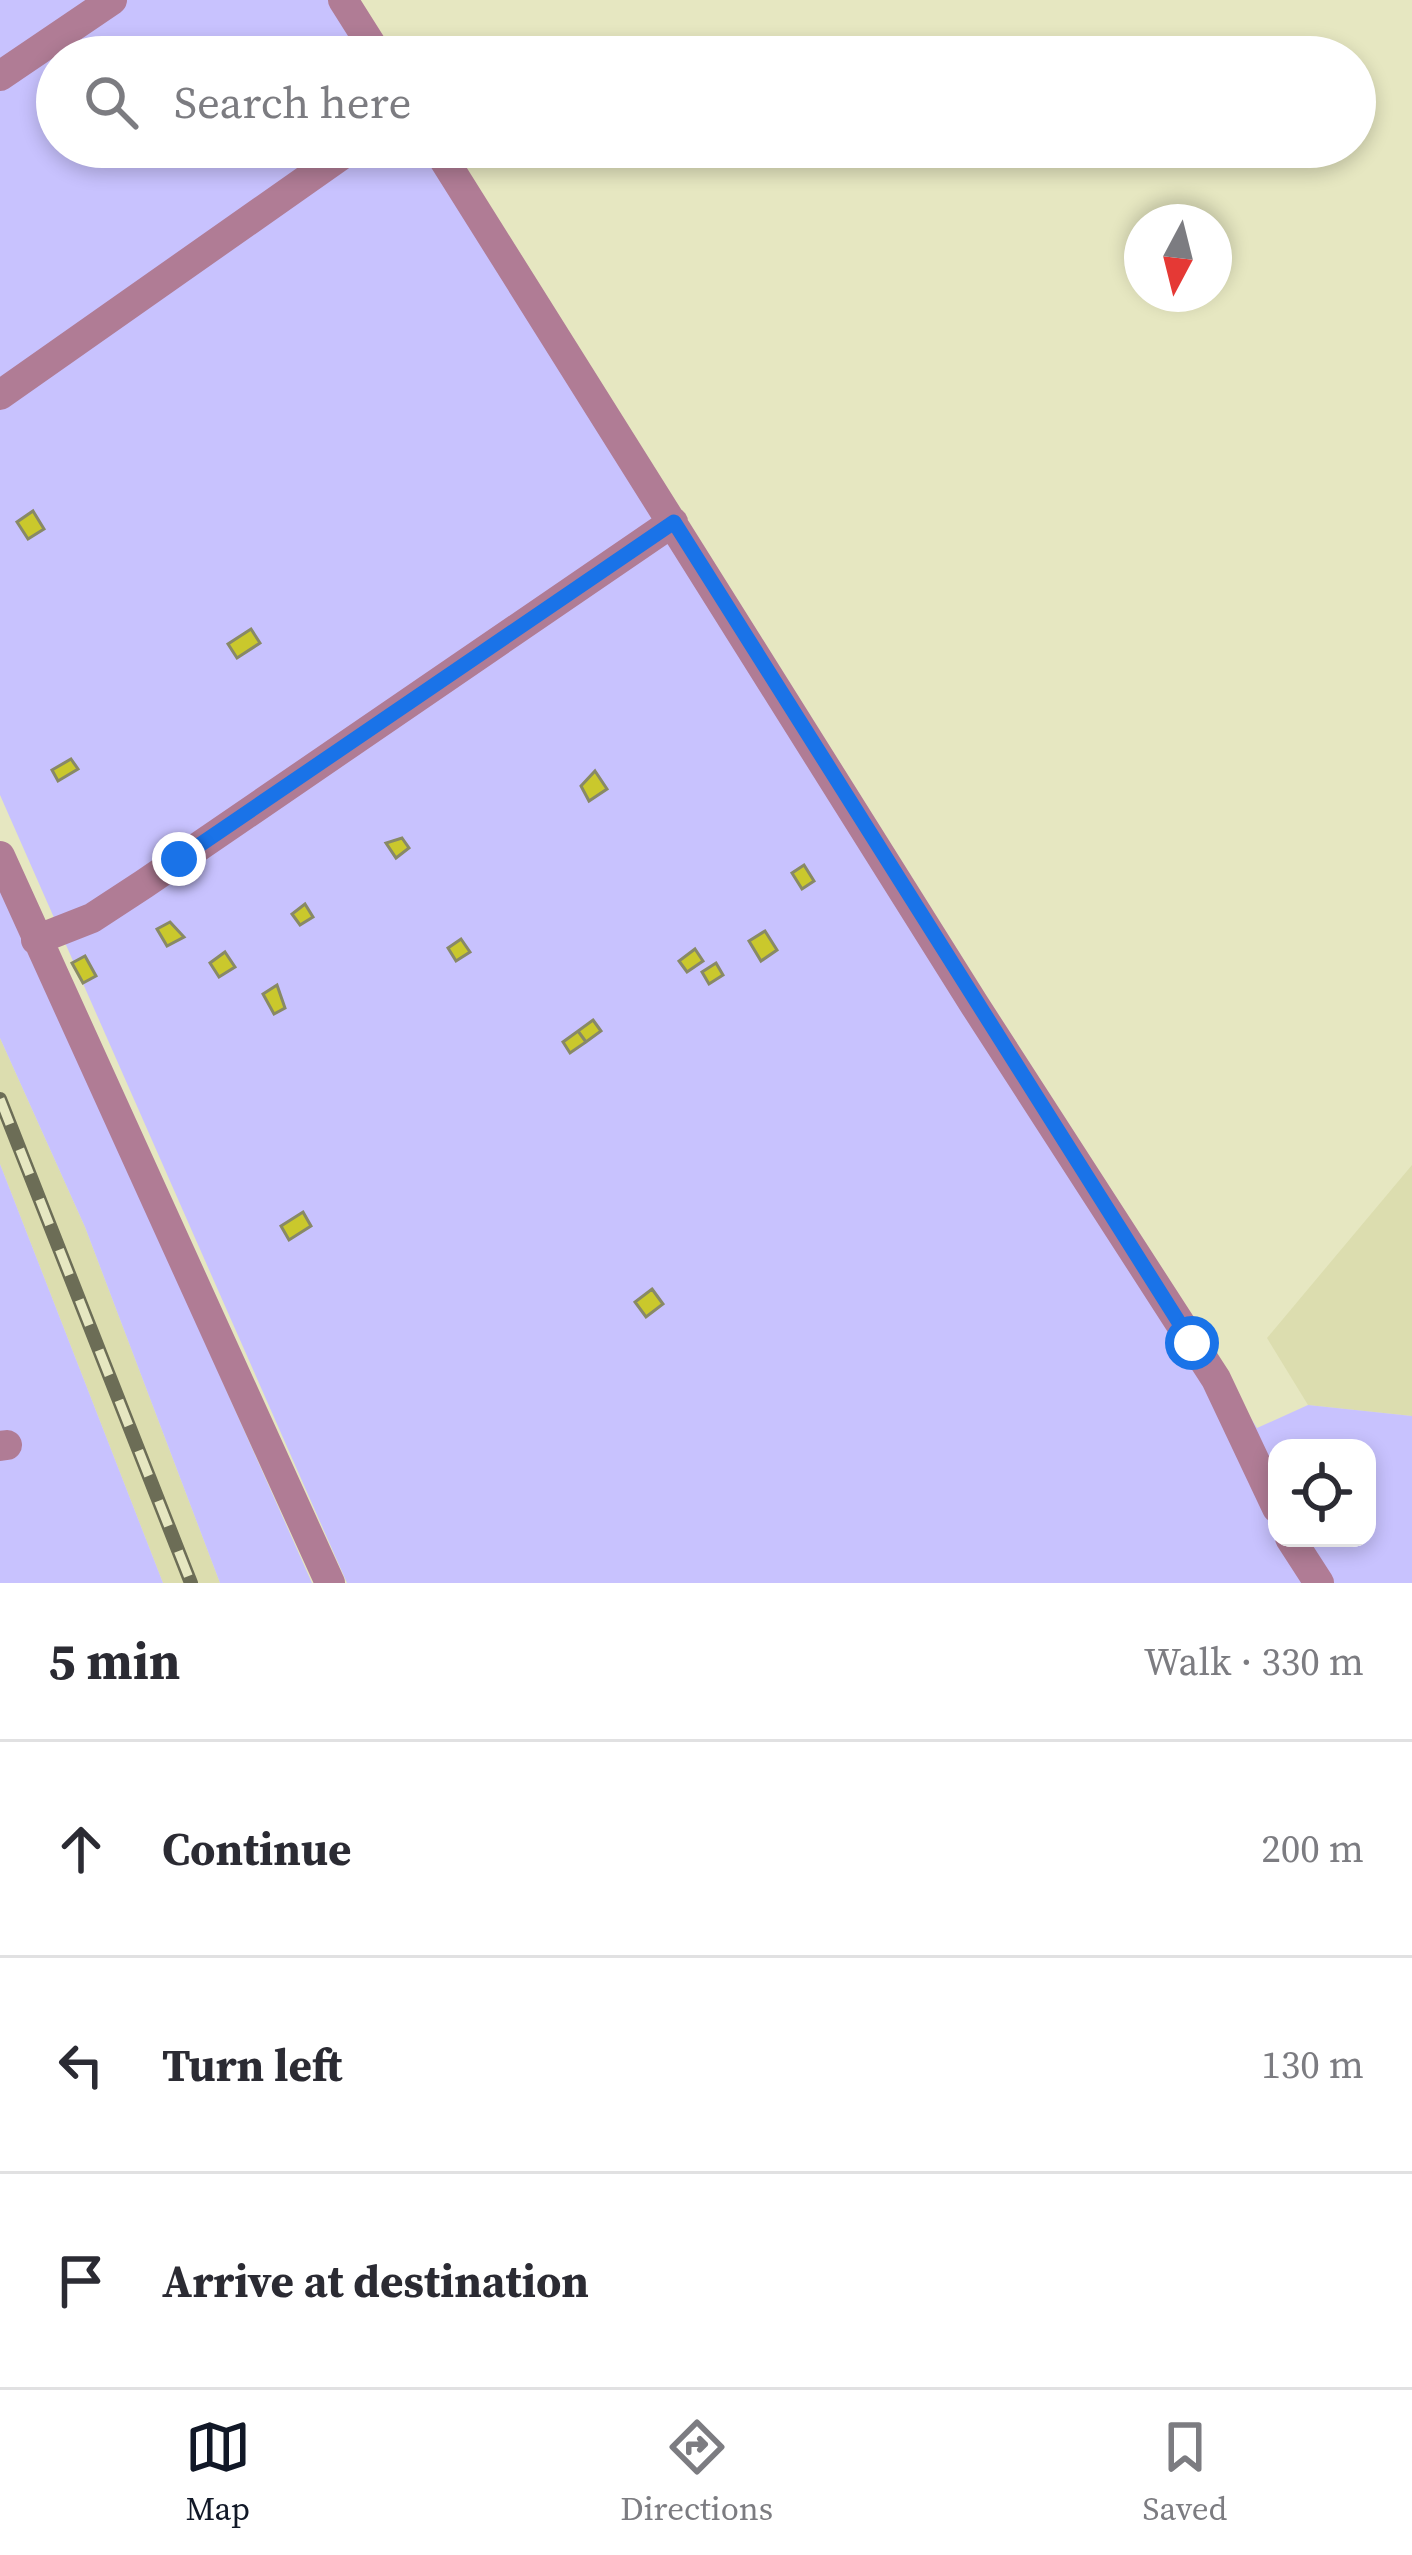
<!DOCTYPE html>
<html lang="en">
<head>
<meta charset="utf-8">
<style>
  body { margin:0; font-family:"Source Serif 4",serif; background:#f7f7f7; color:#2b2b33 }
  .controls { position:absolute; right:36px; bottom:36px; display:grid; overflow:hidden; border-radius:24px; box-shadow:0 6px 18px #0003 }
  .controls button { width:108px; height:108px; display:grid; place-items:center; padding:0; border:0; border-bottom:3px solid #e1e1e2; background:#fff; color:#2b2b33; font:60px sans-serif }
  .compass { position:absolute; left:1124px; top:204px; width:108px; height:108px; border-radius:50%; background:#fff; box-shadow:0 6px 18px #0003; rotate:187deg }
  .stop { position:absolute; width:36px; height:36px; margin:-27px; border:9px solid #1a73e8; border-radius:50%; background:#fff }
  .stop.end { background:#1a73e8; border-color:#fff; box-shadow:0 3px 12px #0008 }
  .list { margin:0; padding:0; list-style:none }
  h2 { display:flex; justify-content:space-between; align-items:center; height:156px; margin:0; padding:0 48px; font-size:51px }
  h2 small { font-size:39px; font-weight:400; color:#7c7c81 }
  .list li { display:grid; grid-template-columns:78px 1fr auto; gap:36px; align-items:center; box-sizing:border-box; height:216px; padding:0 48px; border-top:3px solid #e1e1e2 }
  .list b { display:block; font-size:45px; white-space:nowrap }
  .list em { font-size:39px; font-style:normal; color:#7c7c81 }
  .icon { flex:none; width:66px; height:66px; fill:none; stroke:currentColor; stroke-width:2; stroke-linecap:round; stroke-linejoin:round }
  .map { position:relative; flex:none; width:1412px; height:1583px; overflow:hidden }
  .search { position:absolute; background:#fff; box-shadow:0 6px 18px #0003; left:36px; right:36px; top:36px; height:132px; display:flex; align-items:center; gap:30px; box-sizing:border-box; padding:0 42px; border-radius:66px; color:#7c7c81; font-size:45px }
  .sheet { height:804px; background:#fff }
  nav { display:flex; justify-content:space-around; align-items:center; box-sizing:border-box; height:168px; border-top:3px solid #e1e1e2; background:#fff; font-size:33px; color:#7c7c81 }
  nav a { display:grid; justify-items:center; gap:6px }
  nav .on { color:#111827 }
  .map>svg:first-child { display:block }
  .built { fill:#dcddaf }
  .green { fill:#c8c2fe; fill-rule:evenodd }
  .building { fill:#cac82c; stroke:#888966; stroke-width:3 }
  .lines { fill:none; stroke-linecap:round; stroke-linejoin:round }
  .minor { stroke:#b07c95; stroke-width:30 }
  .rail-casing { stroke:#6c6d56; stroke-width:14 }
  .rail { stroke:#e6e7c1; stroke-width:9; stroke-dasharray:27; stroke-linecap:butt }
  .route { stroke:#1a73e8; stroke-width:15 }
</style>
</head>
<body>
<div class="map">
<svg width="1412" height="1583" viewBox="0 0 1412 1583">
  <rect width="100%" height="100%" fill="#e6e7c1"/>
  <!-- built -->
  <path class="built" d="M 0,1038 L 85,1227 L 220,1583 L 163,1583 L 0,1164 Z
    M 1412,1165 L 1412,1416 L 1308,1405 L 1267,1338 Z"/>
  <!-- green -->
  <path class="green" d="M 0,0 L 357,0 L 394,57 L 57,57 L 57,147 L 453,147 L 831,757 L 1257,1428 L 1308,1405 L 1412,1416 L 1412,1583 L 347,1583 L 0,795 ZM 1277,1448 L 1367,1448 L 1367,1538 L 1277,1538 Z
    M 0,881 L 312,1583 L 220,1583 L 85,1227 L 0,1038 Z
    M 0,1164 L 163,1583 L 0,1583 Z"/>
  <!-- building -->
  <path class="building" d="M 33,511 L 44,529 L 28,539 L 17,522 Z
    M 251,629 L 260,643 L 237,658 L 228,644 Z
    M 71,759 L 78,769 L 58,781 L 52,770 Z
    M 595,771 L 607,789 L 589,801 L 581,786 Z
    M 402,838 L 409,848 L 396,858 L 386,843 Z
    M 804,865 L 814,881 L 802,889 L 792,873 Z
    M 305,904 L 313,917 L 300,925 L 292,914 Z
    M 170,922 L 184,937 L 167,946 L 157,929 Z
    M 765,931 L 777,950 L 761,961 L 749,941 Z
    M 461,939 L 470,952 L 456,961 L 448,948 Z
    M 695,949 L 703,961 L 687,972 L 679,961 Z
    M 225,952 L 235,967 L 219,977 L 210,963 Z
    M 85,956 L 96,976 L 83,983 L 72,963 Z
    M 716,963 L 723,975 L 709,984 L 702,972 Z
    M 277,985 L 285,1008 L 274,1014 L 263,994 Z
    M 593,1020 L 601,1031 L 586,1042 L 578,1031 Z
    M 578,1031 L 586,1042 L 570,1053 L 563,1042 Z
    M 303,1212 L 311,1226 L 289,1240 L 281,1226 Z
    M 652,1289 L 663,1304 L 646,1317 L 635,1302 Z"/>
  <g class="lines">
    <!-- minor -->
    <path class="minor" d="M 343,0 L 379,57
      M 0,76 L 112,0
      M 436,147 L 974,1004 L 1216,1379 L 1277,1508
      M 0,395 L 353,147
      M 0,856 L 330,1583
      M 36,940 L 92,918 L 144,884 L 673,522
      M 0,1446 L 7,1445
      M 1290,1538 L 1319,1583"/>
    <!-- rail casing -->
    <g class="rail-casing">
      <path id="rail" d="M 0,1099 L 191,1583"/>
    </g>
    <!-- rail -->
    <use href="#rail" class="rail"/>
  </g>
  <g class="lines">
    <!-- route -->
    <path class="route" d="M 179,859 L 674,522 L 1192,1343"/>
  </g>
</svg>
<div class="controls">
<button><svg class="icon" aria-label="locate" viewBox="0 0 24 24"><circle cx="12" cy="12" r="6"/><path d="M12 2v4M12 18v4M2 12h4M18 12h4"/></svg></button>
</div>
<svg class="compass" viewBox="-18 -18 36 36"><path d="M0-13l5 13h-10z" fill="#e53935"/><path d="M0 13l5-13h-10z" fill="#7c7c81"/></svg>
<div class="stop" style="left:1192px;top:1343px"></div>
<div class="stop end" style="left:179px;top:859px"></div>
<div class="search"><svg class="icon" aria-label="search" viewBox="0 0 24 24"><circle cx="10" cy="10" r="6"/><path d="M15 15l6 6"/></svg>Search here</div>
</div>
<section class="sheet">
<h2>5 min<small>Walk · 330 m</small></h2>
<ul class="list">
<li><svg class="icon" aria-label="ahead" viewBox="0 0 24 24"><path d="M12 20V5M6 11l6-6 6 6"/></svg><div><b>Continue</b></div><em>200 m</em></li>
<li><svg class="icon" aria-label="left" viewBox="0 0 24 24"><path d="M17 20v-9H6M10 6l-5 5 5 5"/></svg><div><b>Turn left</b></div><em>130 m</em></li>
<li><svg class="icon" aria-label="arrive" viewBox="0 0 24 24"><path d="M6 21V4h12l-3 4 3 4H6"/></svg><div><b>Arrive at destination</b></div></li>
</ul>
</section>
<nav>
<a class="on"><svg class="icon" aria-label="map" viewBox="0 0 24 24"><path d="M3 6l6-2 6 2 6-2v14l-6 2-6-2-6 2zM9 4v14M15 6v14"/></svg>Map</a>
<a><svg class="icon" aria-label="directions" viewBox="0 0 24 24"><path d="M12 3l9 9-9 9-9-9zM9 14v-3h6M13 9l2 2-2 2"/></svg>Directions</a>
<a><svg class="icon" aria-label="saved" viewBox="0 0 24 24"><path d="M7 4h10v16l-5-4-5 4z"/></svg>Saved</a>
</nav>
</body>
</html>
